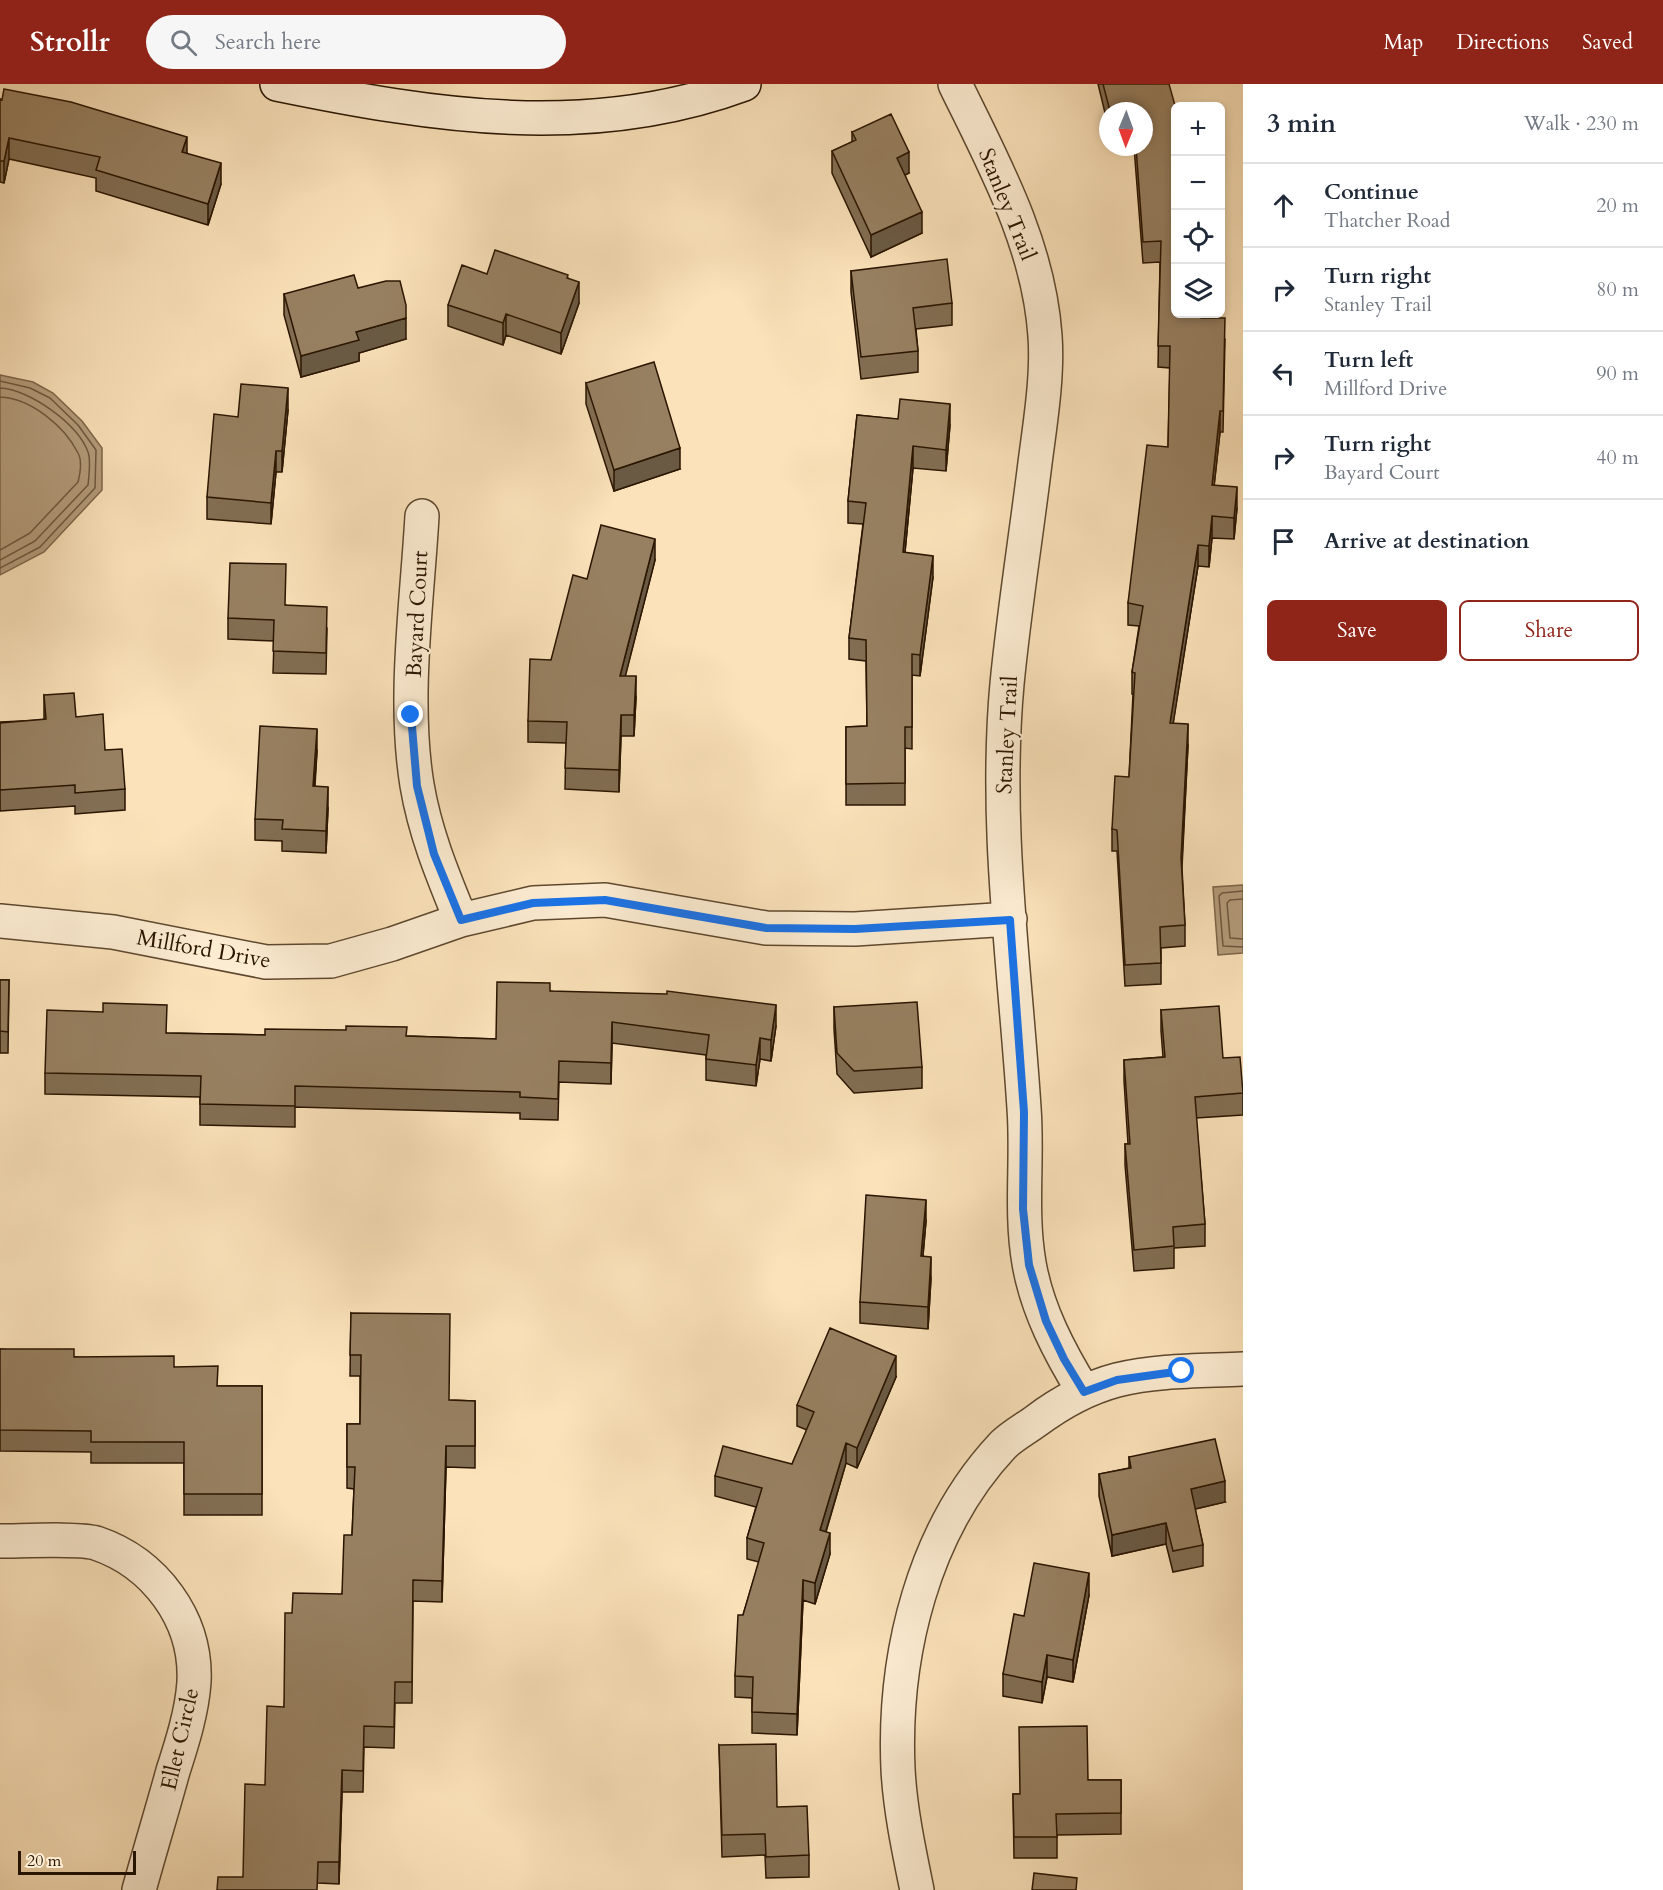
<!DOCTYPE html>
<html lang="en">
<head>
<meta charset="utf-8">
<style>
  body { margin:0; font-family:Cardo,serif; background:#f6f6f7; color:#1f2937 }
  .controls { position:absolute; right:18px; top:18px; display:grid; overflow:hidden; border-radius:9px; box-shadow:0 3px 9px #0003 }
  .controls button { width:54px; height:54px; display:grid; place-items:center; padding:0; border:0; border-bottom:2px solid #e0e1e3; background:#fff; color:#1f2937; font:30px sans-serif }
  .compass { position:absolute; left:1099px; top:18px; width:54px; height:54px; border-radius:50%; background:#fff; box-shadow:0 3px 9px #0003; rotate:181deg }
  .scale { position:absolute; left:18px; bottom:15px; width:118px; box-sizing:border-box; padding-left:6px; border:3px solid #2a1500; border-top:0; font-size:16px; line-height:21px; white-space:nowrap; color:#2a1500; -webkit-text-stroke:4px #fcecd2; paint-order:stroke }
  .stop { position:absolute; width:18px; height:18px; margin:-14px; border:4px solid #1a73e8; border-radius:50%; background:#fff }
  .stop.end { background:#1a73e8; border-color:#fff; box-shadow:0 2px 6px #0008 }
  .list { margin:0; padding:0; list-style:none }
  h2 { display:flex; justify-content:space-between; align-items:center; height:78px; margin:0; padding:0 24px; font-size:26px }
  h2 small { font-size:20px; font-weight:400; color:#747a83 }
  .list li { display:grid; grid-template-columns:39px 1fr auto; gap:18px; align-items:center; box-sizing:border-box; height:84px; padding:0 24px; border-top:2px solid #e0e1e3 }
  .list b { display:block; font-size:22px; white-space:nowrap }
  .list p { margin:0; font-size:20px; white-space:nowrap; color:#747a83 }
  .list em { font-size:20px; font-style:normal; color:#747a83 }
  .actions { display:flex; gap:12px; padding:18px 24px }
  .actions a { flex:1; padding:14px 0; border:2px solid #8f2418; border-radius:9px; text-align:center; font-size:21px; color:#8f2418 }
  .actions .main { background:#8f2418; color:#fff }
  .icon { flex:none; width:33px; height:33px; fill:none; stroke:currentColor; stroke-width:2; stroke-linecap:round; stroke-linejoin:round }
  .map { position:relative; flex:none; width:1243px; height:1806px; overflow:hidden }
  header { display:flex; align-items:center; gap:36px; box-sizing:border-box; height:84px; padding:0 30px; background:#8f2418; color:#fff }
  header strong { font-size:28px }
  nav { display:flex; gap:33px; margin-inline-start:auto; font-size:21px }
  .search { width:420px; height:54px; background:#f6f6f7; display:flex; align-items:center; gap:15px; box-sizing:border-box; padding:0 21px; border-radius:33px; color:#747a83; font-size:22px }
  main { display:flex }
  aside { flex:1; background:#fff }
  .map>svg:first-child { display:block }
  .water { fill:#b49c7b; stroke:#7d664a; stroke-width:1.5 }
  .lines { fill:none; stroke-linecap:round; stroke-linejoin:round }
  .shore { stroke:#6f583e; stroke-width:1.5 }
  .street-casing { stroke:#5e482e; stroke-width:36 }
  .secondary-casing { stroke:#2a1500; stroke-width:36 }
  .street { stroke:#fcecd2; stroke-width:33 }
  .secondary { stroke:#fcecd2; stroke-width:33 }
  .wall { fill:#826e53; stroke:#2a1500; stroke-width:1.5 }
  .shaded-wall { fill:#6a5a44; stroke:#2a1500; stroke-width:1.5 }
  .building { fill:#978061; stroke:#2a1500; stroke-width:1.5 }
  .route { stroke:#1a73e8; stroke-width:8 }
  .labels { text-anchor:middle; stroke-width:4.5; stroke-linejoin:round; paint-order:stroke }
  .street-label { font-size:22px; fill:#2a1500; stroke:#fcecd2 }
</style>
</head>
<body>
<header>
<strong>Strollr</strong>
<div class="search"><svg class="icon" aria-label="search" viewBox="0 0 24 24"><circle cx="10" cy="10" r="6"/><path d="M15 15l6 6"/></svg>Search here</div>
<nav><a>Map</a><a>Directions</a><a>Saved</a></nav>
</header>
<main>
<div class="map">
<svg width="1243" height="1806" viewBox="0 0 1243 1806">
  <rect width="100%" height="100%" fill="#fbe2ba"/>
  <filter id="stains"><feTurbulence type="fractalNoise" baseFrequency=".00333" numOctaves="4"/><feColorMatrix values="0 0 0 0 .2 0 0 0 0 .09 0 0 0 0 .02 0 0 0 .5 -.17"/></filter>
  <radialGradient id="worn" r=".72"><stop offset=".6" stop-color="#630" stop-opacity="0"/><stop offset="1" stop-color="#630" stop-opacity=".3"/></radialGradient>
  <!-- water -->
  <path class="water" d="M 0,291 L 33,298 L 53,309 L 82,337 L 102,364 L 102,406 L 44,468 L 0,491 Z
    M 1243,801 L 1243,869 L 1218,871 L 1213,803 Z"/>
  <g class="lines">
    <!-- shore -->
    <path class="shore" d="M 0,297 L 30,304 L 50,314 L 78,341 L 96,366 L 95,404 L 40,463 L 0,484
      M 0,304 C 29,305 78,340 88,368 C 91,376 89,392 88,401 L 35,457 L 0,476
      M 0,313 C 31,314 65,343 78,369 C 82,376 80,390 78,398 L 30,449 L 0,466
      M 1243,807 L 1222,809 L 1219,812 L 1223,862 L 1243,863
      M 1243,815 L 1230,816 L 1227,819 L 1230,854 L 1243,855"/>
    <!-- street casing -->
    <g class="street-casing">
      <path id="street" d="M 955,0 C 994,80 1039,161 1045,252 C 1048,292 1040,340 1035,379 C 1026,453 1014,527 1007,600 C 994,742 1015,883 1024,1024 C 1028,1076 1020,1127 1029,1179 C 1037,1226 1060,1269 1084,1308
        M 422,432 C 417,519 403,615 417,701 C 425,749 443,792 461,836
        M 0,837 L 113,848 L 266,878 L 331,877 L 392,860 L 461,836 L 533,819 L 605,816 L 766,844 L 855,845 L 1010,835
        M 0,1457 C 21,1457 79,1454 96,1459 C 155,1479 197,1535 194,1598 C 192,1628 182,1659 173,1687 C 162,1727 150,1766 139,1806
        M 917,1806 C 909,1767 900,1725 898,1685 C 893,1571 923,1446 1003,1361 C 1012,1352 1025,1345 1036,1337 C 1060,1319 1087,1304 1117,1296 C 1157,1286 1202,1287 1243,1285"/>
    </g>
    <!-- secondary casing -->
    <g class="secondary-casing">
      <path id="secondary" d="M 277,0 C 433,32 590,57 744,0"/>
    </g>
    <!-- street -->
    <use href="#street" class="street"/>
    <!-- secondary -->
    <use href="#secondary" class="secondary"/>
  </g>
  <!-- wall -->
  <path class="wall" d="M 1098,0 L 1169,0 L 1176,230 L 1201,234 L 1225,255 L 1223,348 L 1220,348 L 1214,401 L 1237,424 L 1234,455 L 1212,454 L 1209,483 L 1198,482 L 1173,639 L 1188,661 L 1182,784 L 1185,841 L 1185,862 L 1161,864 L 1161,900 L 1125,902 L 1117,767 L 1112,767 L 1112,745 L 1129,693 L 1133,610 L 1132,610 L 1132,588 L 1139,542 L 1128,541 L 1128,519 L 1168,363 L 1170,284 L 1158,283 L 1160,178 L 1143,179 L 1134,63 L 1144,63 L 1144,27 L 1108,27 L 1108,41 Z
    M 0,15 L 187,69 L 221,100 L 208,141 L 96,107 L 96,94 L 9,75 L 4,99 L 0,98 Z
    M 852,48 L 909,89 L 905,91 L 922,149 L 871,173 L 832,89 L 832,67 L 852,58 Z
    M 851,187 L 952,219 L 952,241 L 916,245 L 918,267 L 918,288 L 861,295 L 851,208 Z
    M 487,190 L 568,194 L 579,219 L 561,270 L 506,251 L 503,261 L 448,242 L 448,221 Z
    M 358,204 L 406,255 L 359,269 L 359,277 L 301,293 L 284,231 L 284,210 Z
    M 586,299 L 680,385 L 614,407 L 586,320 Z
    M 288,326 L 282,388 L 276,388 L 271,440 L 207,435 L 207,413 L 238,333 Z
    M 857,331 L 950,341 L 946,387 L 913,384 L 905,468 L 933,493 L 920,592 L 912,591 L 912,665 L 905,664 L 905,721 L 846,721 L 846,643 L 867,642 L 866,577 L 849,575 L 849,554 L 863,440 L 848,439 L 848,417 Z
    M 655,476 L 625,592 L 636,613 L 634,652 L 621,652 L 619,708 L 565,705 L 566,659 L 528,658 L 528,637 L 551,576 L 587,495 Z
    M 286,521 L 327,544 L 326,590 L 273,589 L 274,557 L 228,555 L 228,534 Z
    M 44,611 L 76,633 L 105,666 L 125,705 L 125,726 L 75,730 L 75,722 L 0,727 L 0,638 L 44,636 Z
    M 317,667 L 315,702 L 328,724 L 326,769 L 282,767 L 282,757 L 255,756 L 255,735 Z
    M 0,896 L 9,896 L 8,969 L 0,969 Z
    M 550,907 L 776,942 L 771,977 L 760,975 L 756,1002 L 706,996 L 706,971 L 612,959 L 611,1000 L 559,998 L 558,1036 L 520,1035 L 520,1029 L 295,1023 L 295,1043 L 200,1041 L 200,1013 L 45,1010 L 45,989 L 103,928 L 167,949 L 265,951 L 407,952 L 496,955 Z
    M 834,923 L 922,983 L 922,1004 L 854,1009 L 837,990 L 834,945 Z
    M 1161,926 L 1223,974 L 1243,1008 L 1243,1031 L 1196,1034 L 1205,1140 L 1205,1162 L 1174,1164 L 1174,1184 L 1134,1187 L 1125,1081 L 1125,1060 L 1128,1060 L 1124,997 L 1124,976 L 1163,973 L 1161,947 Z
    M 926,1137 L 923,1172 L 931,1194 L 928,1245 L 860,1239 L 860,1218 Z
    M 351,1229 L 449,1316 L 475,1317 L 475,1384 L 446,1383 L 442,1518 L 413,1517 L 412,1619 L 395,1619 L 394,1664 L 364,1663 L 363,1708 L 342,1708 L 339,1800 L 318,1799 L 243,1793 L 284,1623 L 292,1529 L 342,1510 L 352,1451 L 354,1405 L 347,1404 L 347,1340 L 360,1340 L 360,1292 L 350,1292 Z
    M 0,1265 L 174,1283 L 218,1302 L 262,1302 L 262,1431 L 184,1431 L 184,1379 L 91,1379 L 91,1368 L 0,1367 Z
    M 896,1293 L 857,1384 L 846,1379 L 826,1448 L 830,1470 L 815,1520 L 803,1516 L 797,1651 L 752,1649 L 752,1614 L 735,1613 L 735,1592 L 743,1531 L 759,1478 L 747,1475 L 747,1454 L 756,1423 L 715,1412 L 715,1392 L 792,1380 L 807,1346 L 797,1342 L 797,1321 Z
    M 1129,1373 L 1225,1418 L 1195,1425 L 1203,1461 L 1203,1482 L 1173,1488 L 1166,1460 L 1112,1472 L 1099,1412 L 1099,1390 L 1129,1384 Z
    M 1089,1511 L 1073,1598 L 1047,1593 L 1042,1619 L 1003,1612 L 1003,1590 L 1024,1532 Z
    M 719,1661 L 777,1723 L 809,1771 L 809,1793 L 766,1794 L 765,1771 L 722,1773 Z
    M 1088,1696 L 1121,1696 L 1121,1750 L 1057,1751 L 1057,1774 L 1014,1774 L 1013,1710 L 1020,1710 Z"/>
  <!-- shaded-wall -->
  <path class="shaded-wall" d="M 187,53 L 187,75 L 182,68 Z
    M 9,54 L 9,75 L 4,99 L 4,77 Z
    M 909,68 L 909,89 L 897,95 L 897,74 Z
    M 221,79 L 221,100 L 208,141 L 208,120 Z
    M 922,128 L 922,149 L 871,173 L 871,151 Z
    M 579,198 L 579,219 L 561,270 L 561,249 Z
    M 506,230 L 506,251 L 503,261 L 503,239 Z
    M 406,234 L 406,255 L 359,269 L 359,277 L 301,293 L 301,272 L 356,248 Z
    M 288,304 L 288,326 L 282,388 L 282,367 Z
    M 950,320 L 950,341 L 946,387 L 946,366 Z
    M 1220,327 L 1220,348 L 1212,422 L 1212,401 Z
    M 913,362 L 913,384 L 903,489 L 903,468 Z
    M 680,364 L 680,385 L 614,407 L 614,386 Z
    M 276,367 L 276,388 L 271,440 L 271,419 Z
    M 1237,403 L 1237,424 L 1234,455 L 1234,434 Z
    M 1212,432 L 1212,454 L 1209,483 L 1209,462 Z
    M 655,455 L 655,476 L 620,613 L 620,592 Z
    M 1198,461 L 1198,482 L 1170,660 L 1170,639 Z
    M 933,472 L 933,493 L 920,592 L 920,571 Z
    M 636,592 L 636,613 L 634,652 L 634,631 Z
    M 621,631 L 621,652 L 619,708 L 619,686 Z
    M 1188,640 L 1188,661 L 1181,795 L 1181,774 Z
    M 317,645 L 317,667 L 313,723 L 313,702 Z
    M 328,703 L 328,724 L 326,769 L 326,747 Z
    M 776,921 L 776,942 L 771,977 L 771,956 Z
    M 612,938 L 612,959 L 611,1000 L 611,979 Z
    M 760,954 L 760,975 L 756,1002 L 756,981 Z
    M 926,1116 L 926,1137 L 921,1193 L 921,1172 Z
    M 931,1173 L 931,1194 L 928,1245 L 928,1223 Z
    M 896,1272 L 896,1293 L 857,1384 L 857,1364 Z
    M 846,1359 L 846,1379 L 820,1467 L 820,1446 Z
    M 446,1362 L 446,1383 L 442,1518 L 442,1497 Z
    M 1225,1397 L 1225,1418 L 1191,1426 L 1191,1405 Z
    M 1166,1439 L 1166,1460 L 1112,1472 L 1112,1451 Z
    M 830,1449 L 830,1470 L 815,1520 L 815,1499 Z
    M 1089,1489 L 1089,1511 L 1073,1598 L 1073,1576 Z
    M 803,1496 L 803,1516 L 797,1651 L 797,1630 Z
    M 1047,1571 L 1047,1593 L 1042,1619 L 1042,1598 Z
    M 342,1686 L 342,1708 L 339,1800 L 339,1778 Z"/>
  <!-- building -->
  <path class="building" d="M 1103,0 L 1169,0 L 1176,25 L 1176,230 L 1201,230 L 1201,234 L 1225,234 L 1223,327 L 1220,327 L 1212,401 L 1237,403 L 1234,434 L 1212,432 L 1209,462 L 1198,461 L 1170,639 L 1188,640 L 1181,774 L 1185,841 L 1160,843 L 1161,879 L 1125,881 L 1117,746 L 1112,745 L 1115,692 L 1129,693 L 1135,589 L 1132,588 L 1143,522 L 1128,519 L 1147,361 L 1168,363 L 1170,262 L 1158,262 L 1161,157 L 1143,158 L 1136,63 L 1144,63 L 1144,27 L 1110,27 Z
    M 4,5 L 71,18 L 187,53 L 182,68 L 221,79 L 208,120 L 96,86 L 100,73 L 9,54 L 4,77 L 0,77 L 0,15 L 2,16 Z
    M 891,30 L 909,68 L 897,74 L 922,128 L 871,151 L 832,67 L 856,56 L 852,48 Z
    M 495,166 L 568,191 L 567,194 L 579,198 L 561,249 L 506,230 L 503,239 L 448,221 L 462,181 L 487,190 Z
    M 947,175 L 952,219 L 913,224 L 918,267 L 861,273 L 851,187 Z
    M 354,191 L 358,204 L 386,197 L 400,197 L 406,221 L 406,234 L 356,248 L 359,256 L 301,272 L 284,210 Z
    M 654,278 L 680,364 L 614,386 L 586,299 Z
    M 241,300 L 288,304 L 282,367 L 276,367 L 271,419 L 207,413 L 214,330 L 238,333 Z
    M 900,315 L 950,320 L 946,366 L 913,362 L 903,468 L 933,472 L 920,571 L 912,570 L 912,643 L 905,643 L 905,699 L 846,700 L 846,643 L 867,642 L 866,556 L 849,554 L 866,419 L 848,417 L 857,331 L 898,335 Z
    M 601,441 L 655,455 L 620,592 L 636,592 L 634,631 L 621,631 L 619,686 L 565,684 L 567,638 L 528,637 L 530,575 L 551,576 L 573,491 L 587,495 Z
    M 230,479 L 286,480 L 285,521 L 327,523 L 326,569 L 273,567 L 274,536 L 228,534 Z
    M 74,609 L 76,633 L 103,630 L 105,666 L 122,665 L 125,705 L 75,709 L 75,701 L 0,706 L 0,639 L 46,635 L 44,611 Z
    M 260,642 L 317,645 L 313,702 L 328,703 L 326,747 L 282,745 L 283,736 L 255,735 Z
    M 0,896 L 9,896 L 8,948 L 0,947 Z
    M 497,898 L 550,899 L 550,907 L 667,910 L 667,907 L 776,921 L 771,956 L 760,954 L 756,981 L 706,975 L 709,951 L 612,938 L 611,979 L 559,977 L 558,1015 L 520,1013 L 520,1008 L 295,1002 L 295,1022 L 200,1020 L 201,992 L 45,989 L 47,926 L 103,928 L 103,919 L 167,921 L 166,949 L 265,951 L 265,945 L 346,946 L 346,942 L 407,943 L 406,952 L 496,955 Z
    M 917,918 L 922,983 L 854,987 L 837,969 L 834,923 Z
    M 1219,922 L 1223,974 L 1240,973 L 1243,1009 L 1195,1013 L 1205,1140 L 1173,1143 L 1174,1162 L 1134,1166 L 1125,1060 L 1130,1060 L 1124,976 L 1165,973 L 1161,926 Z
    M 866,1111 L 926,1116 L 921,1172 L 931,1173 L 928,1223 L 860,1218 Z
    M 351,1229 L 450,1230 L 449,1316 L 475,1317 L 475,1362 L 446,1362 L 442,1497 L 413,1496 L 412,1598 L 395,1598 L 394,1643 L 364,1642 L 363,1687 L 342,1686 L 339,1778 L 318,1778 L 317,1806 L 217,1806 L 218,1793 L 243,1793 L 245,1700 L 265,1701 L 267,1622 L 284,1623 L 285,1529 L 292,1529 L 293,1509 L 342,1510 L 344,1451 L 352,1451 L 355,1383 L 347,1383 L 347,1340 L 360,1340 L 361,1271 L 350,1271 Z
    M 830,1244 L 896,1272 L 857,1364 L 846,1359 L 820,1446 L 830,1449 L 815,1499 L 803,1496 L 797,1630 L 752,1628 L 753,1593 L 735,1592 L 738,1531 L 743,1531 L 764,1459 L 747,1454 L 762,1404 L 715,1392 L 723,1362 L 792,1380 L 814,1328 L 797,1321 Z
    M 0,1265 L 74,1265 L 74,1273 L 174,1272 L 174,1283 L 218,1282 L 217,1302 L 262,1302 L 262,1410 L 184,1410 L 184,1358 L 91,1358 L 91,1347 L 0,1346 Z
    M 1215,1355 L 1225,1397 L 1191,1405 L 1203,1461 L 1173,1467 L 1166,1439 L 1112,1451 L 1099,1390 L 1131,1384 L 1129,1373 Z
    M 1034,1479 L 1089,1489 L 1073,1576 L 1047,1571 L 1042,1598 L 1003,1590 L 1014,1530 L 1024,1532 Z
    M 1087,1642 L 1088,1696 L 1121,1696 L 1121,1729 L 1056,1730 L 1057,1753 L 1014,1753 L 1013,1710 L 1020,1710 L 1019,1643 Z
    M 776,1660 L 777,1723 L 807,1722 L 809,1771 L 766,1773 L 765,1750 L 722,1751 L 719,1661 Z
    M 1034,1789 L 1077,1794 L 1076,1806 L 1032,1806 Z"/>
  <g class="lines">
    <!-- route -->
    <path class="route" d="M 411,631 L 417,702 L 434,770 L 461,836 L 533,819 L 605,816 L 766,844 L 855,845 L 1010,836 L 1024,1028 L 1023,1125 L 1029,1181 L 1046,1237 L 1064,1275 L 1084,1308 L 1117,1296 L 1182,1287"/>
  </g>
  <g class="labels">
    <!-- street labels -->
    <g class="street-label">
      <text transform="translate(1008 120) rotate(68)" y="8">Stanley Trail</text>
      <text transform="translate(416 530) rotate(-87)" y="8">Bayard Court</text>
      <text transform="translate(1006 651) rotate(-87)" y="8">Stanley Trail</text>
      <text transform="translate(204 864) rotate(10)" y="8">Millford Drive</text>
      <text transform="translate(179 1655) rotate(-77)" y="8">Ellet Circle</text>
    </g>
  </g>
  <rect width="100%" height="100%" filter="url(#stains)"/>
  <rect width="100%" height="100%" fill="url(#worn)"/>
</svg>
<div class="controls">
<button>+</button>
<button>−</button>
<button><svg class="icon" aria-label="locate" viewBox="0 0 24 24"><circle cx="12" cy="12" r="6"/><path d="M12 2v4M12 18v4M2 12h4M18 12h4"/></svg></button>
<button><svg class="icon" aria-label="layers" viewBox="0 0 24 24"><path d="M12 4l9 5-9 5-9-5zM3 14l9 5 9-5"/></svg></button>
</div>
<svg class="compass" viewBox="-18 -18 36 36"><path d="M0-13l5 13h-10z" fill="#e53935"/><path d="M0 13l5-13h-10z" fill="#747a83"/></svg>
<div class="scale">20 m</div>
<div class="stop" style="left:1182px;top:1287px"></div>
<div class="stop end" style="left:411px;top:631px"></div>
</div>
<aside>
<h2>3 min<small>Walk · 230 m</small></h2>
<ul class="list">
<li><svg class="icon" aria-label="ahead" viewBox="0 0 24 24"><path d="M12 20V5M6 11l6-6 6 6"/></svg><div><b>Continue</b><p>Thatcher Road</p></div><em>20 m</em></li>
<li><svg class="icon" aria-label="right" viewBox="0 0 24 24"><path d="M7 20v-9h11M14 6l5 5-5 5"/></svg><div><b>Turn right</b><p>Stanley Trail</p></div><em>80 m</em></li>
<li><svg class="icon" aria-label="left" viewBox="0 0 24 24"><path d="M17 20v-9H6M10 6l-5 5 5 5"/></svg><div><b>Turn left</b><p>Millford Drive</p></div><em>90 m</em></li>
<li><svg class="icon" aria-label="right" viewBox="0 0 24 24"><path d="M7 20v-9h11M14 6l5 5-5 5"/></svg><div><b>Turn right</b><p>Bayard Court</p></div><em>40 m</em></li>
<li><svg class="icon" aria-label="arrive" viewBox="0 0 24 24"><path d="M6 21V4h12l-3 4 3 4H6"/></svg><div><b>Arrive at destination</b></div></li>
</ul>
<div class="actions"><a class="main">Save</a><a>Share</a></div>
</aside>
</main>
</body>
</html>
